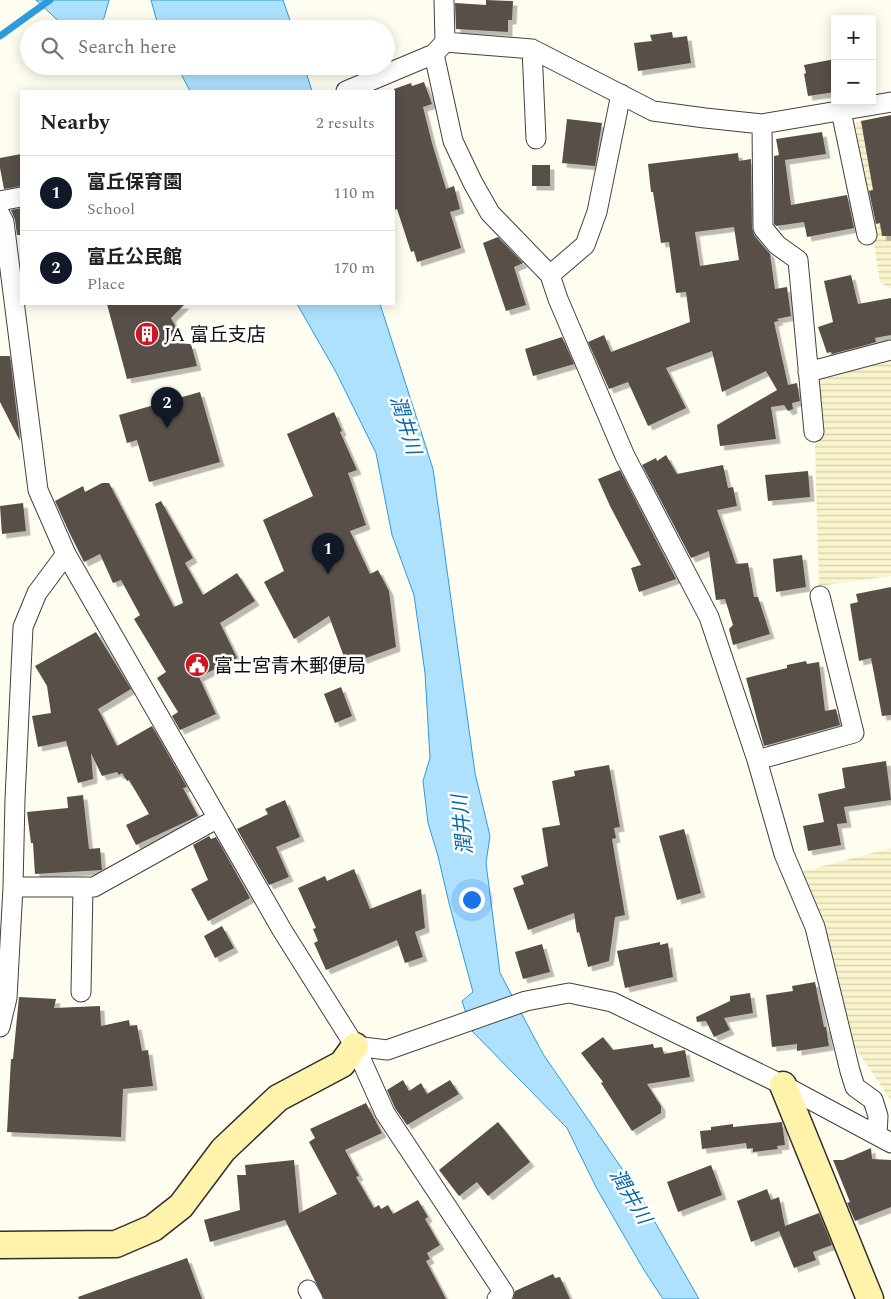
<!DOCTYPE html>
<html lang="en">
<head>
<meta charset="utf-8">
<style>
  body { margin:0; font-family:Spectral,"Noto Sans JP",serif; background:#f2f2f2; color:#222 }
  .controls { position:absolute; right:15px; top:15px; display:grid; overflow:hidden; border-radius:0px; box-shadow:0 2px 12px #0003 }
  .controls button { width:45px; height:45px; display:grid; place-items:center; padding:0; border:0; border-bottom:1px solid #e0e0e0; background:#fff; color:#222; font:25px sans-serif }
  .you { position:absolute; left:471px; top:899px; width:18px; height:18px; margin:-12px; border:4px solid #fff; border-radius:50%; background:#1a73e8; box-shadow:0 0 0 8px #1a73e833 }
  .badge { display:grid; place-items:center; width:32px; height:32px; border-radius:50%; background:#111827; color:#fff; font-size:16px; font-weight:700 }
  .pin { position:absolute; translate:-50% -41px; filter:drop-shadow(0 1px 2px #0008) }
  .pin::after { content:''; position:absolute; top:26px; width:18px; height:15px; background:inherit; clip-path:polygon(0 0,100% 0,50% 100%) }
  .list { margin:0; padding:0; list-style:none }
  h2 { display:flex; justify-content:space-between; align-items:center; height:65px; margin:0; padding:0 20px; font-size:21px }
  h2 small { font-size:16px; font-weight:400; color:#767676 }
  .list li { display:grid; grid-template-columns:32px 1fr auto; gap:15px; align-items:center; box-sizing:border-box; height:75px; padding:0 20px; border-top:1px solid #e0e0e0 }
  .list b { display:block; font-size:19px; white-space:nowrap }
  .list p { margin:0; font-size:16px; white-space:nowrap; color:#767676 }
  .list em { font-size:16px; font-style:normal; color:#767676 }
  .icon { flex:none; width:28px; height:28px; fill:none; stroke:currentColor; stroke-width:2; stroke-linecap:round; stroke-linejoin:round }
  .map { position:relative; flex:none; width:891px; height:1299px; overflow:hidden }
  .search { position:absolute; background:#fff; box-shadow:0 2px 12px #0003; left:20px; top:20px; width:375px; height:55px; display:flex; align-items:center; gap:12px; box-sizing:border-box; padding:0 18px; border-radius:28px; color:#767676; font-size:19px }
  .panel { position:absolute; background:#fff; box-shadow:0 2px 12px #0003; left:20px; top:90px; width:375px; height:215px; border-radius:0px }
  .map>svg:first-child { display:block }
  .farmland { fill:url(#farmland-rules) }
  .water { fill:#aee1fd; stroke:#2d9bdc }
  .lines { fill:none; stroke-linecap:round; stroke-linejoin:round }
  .stream { stroke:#2d9bdc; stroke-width:7 }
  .building { fill:#584f49; fill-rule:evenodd; filter:url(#shadow) }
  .street-casing { stroke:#414141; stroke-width:21 }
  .secondary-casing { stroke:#303030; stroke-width:29 }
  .street { stroke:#fff; stroke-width:19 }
  .secondary { stroke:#fff3ab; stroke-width:26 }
  .labels { text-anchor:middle; stroke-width:5; stroke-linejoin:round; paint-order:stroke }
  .poi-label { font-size:19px; fill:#0e0e0e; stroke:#fff; text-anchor:start }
  .water-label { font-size:20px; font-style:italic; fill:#096bae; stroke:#fff }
</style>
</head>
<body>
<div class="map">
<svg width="891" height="1299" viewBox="0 0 891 1299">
  <defs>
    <pattern id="farmland-rules" width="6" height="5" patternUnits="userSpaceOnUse" patternTransform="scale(1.25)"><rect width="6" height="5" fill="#f9f4cc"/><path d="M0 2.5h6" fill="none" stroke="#d4d0ae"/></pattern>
    <filter id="shadow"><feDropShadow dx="4.5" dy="4.5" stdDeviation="0" flood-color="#0004"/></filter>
  </defs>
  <rect width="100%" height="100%" fill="#fffcf0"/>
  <!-- farmland -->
  <path class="farmland" d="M 891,117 L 891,289 L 880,282 L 855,123 Z
    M 891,352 L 891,576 L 819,586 L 813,375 Z
    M 891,848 L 891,1100 L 856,1049 L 793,874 Z"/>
  <!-- water -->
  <path class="water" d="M 36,0 L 109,0 L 104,18 L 94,29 L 67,29 Z
    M 151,0 L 283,0 L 293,29 L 159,29 Z
    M 177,66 L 304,66 L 312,91 L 190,91 Z
    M 297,304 L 380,304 L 433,469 L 475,773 L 490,836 L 486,863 L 500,973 L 543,1054 L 636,1189 L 699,1299 L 663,1299 L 644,1270 L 597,1189 L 567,1128 L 472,1031 L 462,1001 L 473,992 L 449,903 L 438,856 L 428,823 L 423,781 L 430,758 L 425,673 L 414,595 L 392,535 L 376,453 L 336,372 Z"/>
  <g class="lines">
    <!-- stream -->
    <path class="stream" d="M 0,36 L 50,0"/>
  </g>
  <!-- building -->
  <path class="building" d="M 486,0 L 513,1 L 512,20 L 508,20 L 508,32 L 456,29 L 455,3 L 486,5 Z
    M 672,32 L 673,38 L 687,36 L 691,63 L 638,71 L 634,43 L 652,41 L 650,35 Z
    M 835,59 L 835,92 L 808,96 L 804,74 L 806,73 L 804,65 Z
    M 424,82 L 432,104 L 423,107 L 432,143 L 446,189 L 454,186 L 460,209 L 450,212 L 461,248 L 417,262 L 414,251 L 411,252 L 397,209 L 394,210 L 394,89 L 411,83 L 412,86 Z
    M 891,115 L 891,236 L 882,236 L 880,223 L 876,224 L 869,191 L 873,190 L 861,121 Z
    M 567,119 L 602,123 L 595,166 L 562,163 Z
    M 822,132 L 826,154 L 785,160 L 791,205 L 847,195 L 854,228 L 807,237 L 804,222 L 776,226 L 774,224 L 774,156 L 779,155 L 776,139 Z
    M 738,153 L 739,161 L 751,159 L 752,228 L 754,235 L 770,254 L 775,289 L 787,287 L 791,316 L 777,319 L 779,321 L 774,322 L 788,385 L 797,383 L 800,401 L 792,403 L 793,409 L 788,411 L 784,405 L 771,407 L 776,439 L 720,446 L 717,425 L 777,390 L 766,371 L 722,392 L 712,351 L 666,368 L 686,408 L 648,426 L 628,382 L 609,389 L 588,342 L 604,335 L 611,352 L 690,322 L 686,292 L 676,293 L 669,242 L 661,243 L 653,192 L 651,192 L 648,164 ZM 734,227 L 739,260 L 700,266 L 695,232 Z
    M 21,154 L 21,186 L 4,189 L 0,168 L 0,158 Z
    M 532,165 L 550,165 L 550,186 L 532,186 Z
    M 21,208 L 21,235 L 17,235 L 15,220 L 11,210 Z
    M 498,237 L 523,263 L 514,267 L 526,305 L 506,311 L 483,243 Z
    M 851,275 L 858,304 L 891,298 L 891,335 L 875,338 L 876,342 L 866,345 L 832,354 L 831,352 L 827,353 L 818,327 L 833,322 L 824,281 Z
    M 107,304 L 185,304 L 171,318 L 185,344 L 191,344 L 197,366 L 127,379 Z
    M 562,337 L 574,364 L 533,376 L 525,349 Z
    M 0,356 L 10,356 L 20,441 L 0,402 Z
    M 200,392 L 220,462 L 149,482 L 137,440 L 127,443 L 119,415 Z
    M 334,412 L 342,431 L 340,432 L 357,470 L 348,473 L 366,525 L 350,531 L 370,574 L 378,570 L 389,591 L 396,647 L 347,665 L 329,616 L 294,639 L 264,582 L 284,571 L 263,520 L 313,496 L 287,434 Z
    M 666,455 L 677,474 L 723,465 L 728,488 L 733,487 L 737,506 L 717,510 L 736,564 L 748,563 L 754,597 L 758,597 L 770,634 L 733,645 L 729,629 L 733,625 L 725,599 L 716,600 L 709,551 L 691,558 L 642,465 L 656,458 L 657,461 Z
    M 620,470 L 676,579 L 639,592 L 631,568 L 641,565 L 610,506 L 598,479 Z
    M 808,471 L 810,497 L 768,501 L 765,475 Z
    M 102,483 L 109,483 L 174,607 L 183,603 L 155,504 L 161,501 L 193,558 L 185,563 L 203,595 L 237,573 L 255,601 L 220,623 L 237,658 L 199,677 L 216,714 L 180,730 L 172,716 L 178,712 L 157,678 L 166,672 L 134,619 L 140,615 L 121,580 L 113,583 L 100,554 L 84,562 L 69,532 L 55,501 L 83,486 L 85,492 Z
    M 23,503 L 26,531 L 2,534 L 0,506 Z
    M 802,555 L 806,587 L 776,592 L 773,559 Z
    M 891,587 L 891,715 L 882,716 L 871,658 L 859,661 L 850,604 L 858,602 L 856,594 Z
    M 96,632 L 131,689 L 98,709 L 117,746 L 152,726 L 187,787 L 183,788 L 198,816 L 136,845 L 126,825 L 149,814 L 129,780 L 127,781 L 122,773 L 119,775 L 117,772 L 102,776 L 91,753 L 93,779 L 78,783 L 66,741 L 38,747 L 32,716 L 51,713 L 47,686 L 35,666 Z
    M 806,661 L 807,664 L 819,662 L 825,711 L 836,709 L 840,725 L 764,746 L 746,678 L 787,668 L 787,665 Z
    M 341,687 L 352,716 L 335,723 L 324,694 Z
    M 886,761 L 891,800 L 844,807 L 847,823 L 837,824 L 841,845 L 808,851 L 803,826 L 824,822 L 818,794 L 845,788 L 842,768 Z
    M 609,765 L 620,827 L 614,828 L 616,838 L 612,839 L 625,915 L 615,917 L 609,961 L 588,967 L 579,932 L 577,933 L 574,913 L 528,930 L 513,888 L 524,884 L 521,876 L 548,866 L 542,828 L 560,825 L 552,781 L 575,776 L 574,771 Z
    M 83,795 L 89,849 L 100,848 L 102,870 L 35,874 L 33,843 L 31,843 L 27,812 L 68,808 L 67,797 Z
    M 285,800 L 300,837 L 276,847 L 289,877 L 269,885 L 237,829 L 268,814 L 265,809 Z
    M 684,829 L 701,893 L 677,900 L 659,836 Z
    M 209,836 L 211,839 L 216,837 L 250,898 L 208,921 L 191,889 L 208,880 L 193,845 Z
    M 354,869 L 370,909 L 421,889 L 425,928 L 415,932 L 423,957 L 405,963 L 397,940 L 326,970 L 314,943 L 318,941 L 313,929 L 316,928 L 298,888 L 325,876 L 327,881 Z
    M 222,926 L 234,948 L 215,958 L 204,936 Z
    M 660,942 L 660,945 L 668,943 L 673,977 L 625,988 L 617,951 Z
    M 542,944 L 550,972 L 523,979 L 515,952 Z
    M 815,982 L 824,1027 L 826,1027 L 829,1046 L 797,1051 L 797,1044 L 772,1047 L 766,995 L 793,991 L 792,986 Z
    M 750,993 L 753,1013 L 724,1018 L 730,1030 L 714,1037 L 706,1021 L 697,1022 L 696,1017 L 730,1001 L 730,996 Z
    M 19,997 L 56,999 L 54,1008 L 100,1006 L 101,1026 L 129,1020 L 130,1026 L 137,1025 L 142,1051 L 148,1050 L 153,1086 L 123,1089 L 121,1137 L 7,1132 L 11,1059 L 13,1059 Z
    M 603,1037 L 613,1050 L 653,1044 L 654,1048 L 662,1047 L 664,1054 L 685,1050 L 690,1077 L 647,1084 L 661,1106 L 661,1113 L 632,1131 L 601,1083 L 603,1082 L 581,1053 Z
    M 403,1080 L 409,1091 L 421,1083 L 427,1094 L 450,1080 L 459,1094 L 407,1125 L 395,1108 L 387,1090 Z
    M 366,1103 L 382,1133 L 345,1150 L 359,1176 L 356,1177 L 374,1208 L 379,1205 L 381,1209 L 388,1205 L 393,1214 L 418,1200 L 428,1217 L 425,1219 L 440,1245 L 427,1253 L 430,1259 L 426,1261 L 446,1299 L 324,1299 L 285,1220 L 210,1242 L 204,1220 L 240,1210 L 237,1175 L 246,1175 L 245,1165 L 294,1160 L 299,1213 L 337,1194 L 309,1142 L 315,1138 L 310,1129 Z
    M 498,1122 L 530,1162 L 488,1196 L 477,1182 L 459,1196 L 439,1170 Z
    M 782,1122 L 785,1145 L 777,1146 L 778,1149 L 753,1152 L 753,1148 L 747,1149 L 746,1143 L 702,1149 L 700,1131 L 711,1130 L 711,1127 L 733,1124 L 733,1127 Z
    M 871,1148 L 872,1159 L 891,1160 L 891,1207 L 855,1221 L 847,1203 L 850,1202 L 833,1160 L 843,1160 Z
    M 711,1165 L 722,1195 L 678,1212 L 667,1182 Z
    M 767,1189 L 771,1200 L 779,1197 L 785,1226 L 819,1213 L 832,1245 L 813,1252 L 816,1260 L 794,1268 L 779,1231 L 751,1242 L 737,1201 Z
    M 187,1258 L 202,1299 L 79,1299 L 78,1297 Z
    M 553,1274 L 555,1278 L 560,1277 L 570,1299 L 513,1299 L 515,1291 Z"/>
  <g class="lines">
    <!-- street casing -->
    <g class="street-casing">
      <path id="street" d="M 445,42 L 532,49 L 653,111 L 705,118 L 762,124 L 891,102
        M 532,49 L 536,139
        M 434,54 L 453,141 L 473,183 L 490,213 L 550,275 L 558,299 L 625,456 L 709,617 L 757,760 L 784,854 L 815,927 L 850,1071 L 855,1087 L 873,1100 L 878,1116 L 877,1135
        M 346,91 L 434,54 L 445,42 L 444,0
        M 841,111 L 867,235
        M 762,124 L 763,228 L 777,245 L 798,260 L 814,432
        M 0,201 L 21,197
        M 0,214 L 4,222 L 38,490 L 66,554 L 282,930 L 355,1046 L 385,1113 L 504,1293 L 497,1299
        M 550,275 L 585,245 L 597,212 L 621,94
        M 808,372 L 891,350
        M 757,760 L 854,733 L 820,596
        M 13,887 L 94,887 L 218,818
        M 81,992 L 83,887
        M 0,1027 L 7,998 L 13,887 L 15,799 L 23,627 L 37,593 L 66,554
        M 355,1046 L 387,1050 L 526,1001 L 569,993 L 612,1002 L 783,1085 L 891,1143
        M 308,1290 L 313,1299"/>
    </g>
    <!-- secondary casing -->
    <g class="secondary-casing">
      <path id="secondary" d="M 783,1085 L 870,1299
        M 0,1245 L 116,1244 L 153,1228 L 181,1206 L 223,1150 L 278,1098 L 342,1064 L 355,1046"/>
    </g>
    <!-- street -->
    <use href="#street" class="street"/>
    <!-- secondary -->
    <use href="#secondary" class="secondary"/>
  </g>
  <!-- icons -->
  <defs>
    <g id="building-disc" transform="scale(1.25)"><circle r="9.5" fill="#ce1724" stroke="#fff"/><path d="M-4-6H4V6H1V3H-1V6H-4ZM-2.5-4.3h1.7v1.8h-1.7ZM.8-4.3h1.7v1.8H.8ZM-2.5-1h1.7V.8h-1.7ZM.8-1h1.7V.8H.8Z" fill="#fff"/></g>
    <g id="civic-disc" transform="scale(1.25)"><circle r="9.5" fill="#ce1724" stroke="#fff"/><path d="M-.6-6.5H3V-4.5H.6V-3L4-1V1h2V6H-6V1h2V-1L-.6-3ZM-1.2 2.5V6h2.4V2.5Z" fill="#fff"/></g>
  </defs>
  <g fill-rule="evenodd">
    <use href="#building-disc" x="147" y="334"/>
    <use href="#civic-disc" x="197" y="665"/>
  </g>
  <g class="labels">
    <!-- poi labels -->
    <g class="poi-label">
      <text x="164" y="341">JA 富丘支店</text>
      <text x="214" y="672">富士宮青木郵便局</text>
    </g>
    <!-- water labels -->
    <g class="water-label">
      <text transform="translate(406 425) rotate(73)" y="7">潤井川</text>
      <text transform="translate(462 825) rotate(-96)" y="7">潤井川</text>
      <text transform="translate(631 1196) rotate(59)" y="7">潤井川</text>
    </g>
  </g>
</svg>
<div class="controls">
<button>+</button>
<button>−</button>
</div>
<div class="you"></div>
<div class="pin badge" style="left:328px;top:574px">1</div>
<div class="pin badge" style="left:167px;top:428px">2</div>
<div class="search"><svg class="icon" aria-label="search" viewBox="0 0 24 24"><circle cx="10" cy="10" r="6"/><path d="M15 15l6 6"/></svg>Search here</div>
<section class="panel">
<h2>Nearby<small>2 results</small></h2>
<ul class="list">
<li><span class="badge">1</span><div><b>富丘保育園</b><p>School</p></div><em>110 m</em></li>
<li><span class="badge">2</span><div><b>富丘公民館</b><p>Place</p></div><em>170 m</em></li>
</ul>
</section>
</div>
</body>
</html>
